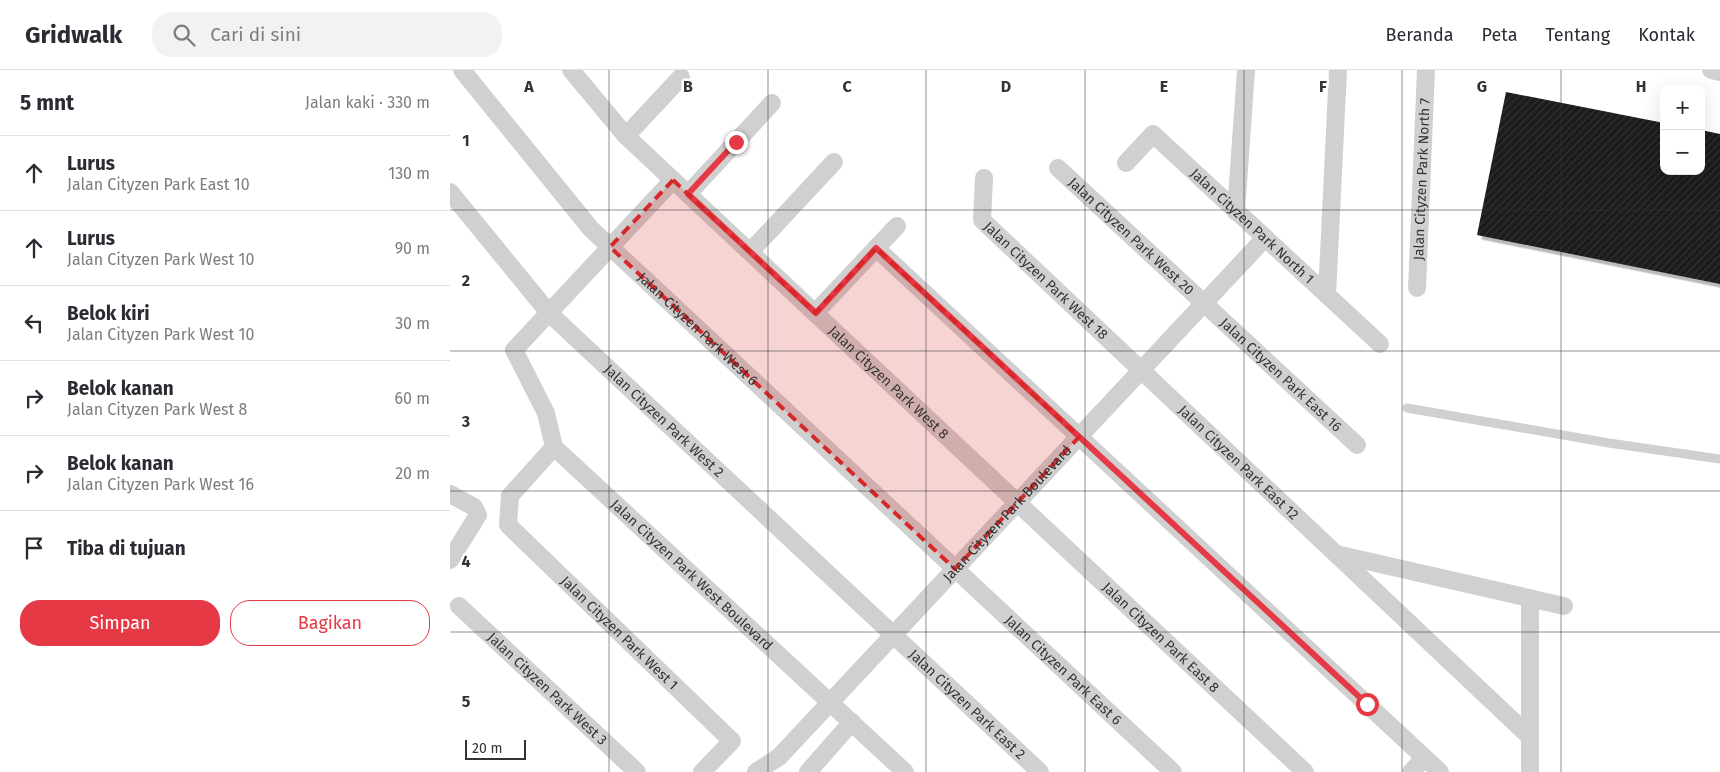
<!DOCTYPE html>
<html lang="id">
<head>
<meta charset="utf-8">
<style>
  body { margin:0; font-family:"Fira Sans",sans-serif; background:#f2f2f3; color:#2b2b33 }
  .controls { position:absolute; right:15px; top:15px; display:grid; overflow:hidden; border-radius:10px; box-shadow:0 5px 20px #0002 }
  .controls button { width:45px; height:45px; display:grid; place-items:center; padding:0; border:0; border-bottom:1px solid #e1e1e2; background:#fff; color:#2b2b33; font:25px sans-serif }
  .scale { position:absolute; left:15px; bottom:12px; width:61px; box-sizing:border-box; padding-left:5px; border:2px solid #333; border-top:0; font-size:14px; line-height:18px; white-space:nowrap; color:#333; -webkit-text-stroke:4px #fff; paint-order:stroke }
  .stop { position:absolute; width:15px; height:15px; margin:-11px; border:4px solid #e63946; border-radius:50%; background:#fff }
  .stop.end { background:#e63946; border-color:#fff; box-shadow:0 1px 5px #0008 }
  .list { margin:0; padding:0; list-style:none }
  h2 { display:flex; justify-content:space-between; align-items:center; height:65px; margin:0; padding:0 20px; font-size:21px }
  h2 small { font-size:16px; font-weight:400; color:#7c7c81 }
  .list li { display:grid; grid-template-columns:32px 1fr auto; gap:15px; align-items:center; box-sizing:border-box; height:75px; padding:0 20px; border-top:1px solid #e1e1e2 }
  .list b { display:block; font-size:19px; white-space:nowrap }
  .list p { margin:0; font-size:16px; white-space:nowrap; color:#7c7c81 }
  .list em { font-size:16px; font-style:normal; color:#7c7c81 }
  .actions { display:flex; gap:10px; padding:15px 20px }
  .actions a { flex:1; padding:11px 0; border:1px solid #e63946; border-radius:20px; text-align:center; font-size:18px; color:#e63946 }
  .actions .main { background:#e63946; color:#fff }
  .icon { flex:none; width:28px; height:28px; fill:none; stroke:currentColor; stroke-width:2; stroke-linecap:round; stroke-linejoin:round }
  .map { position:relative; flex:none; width:1270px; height:702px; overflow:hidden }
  header { display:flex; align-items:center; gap:30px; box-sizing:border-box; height:70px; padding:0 25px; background:#fff; border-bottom:1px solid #e1e1e2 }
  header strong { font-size:24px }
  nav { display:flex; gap:28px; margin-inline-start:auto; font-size:18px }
  .search { width:350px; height:45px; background:#f2f2f3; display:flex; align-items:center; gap:12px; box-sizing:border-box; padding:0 18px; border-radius:20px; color:#7c7c81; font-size:19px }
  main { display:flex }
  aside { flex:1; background:#fff }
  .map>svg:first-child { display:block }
  .building { fill:url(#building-hatch); filter:url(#shadow) }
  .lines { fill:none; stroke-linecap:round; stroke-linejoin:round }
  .service { stroke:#d0d0d0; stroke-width:9 }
  .minor { stroke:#d0d0d0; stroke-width:18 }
  .route { stroke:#e63946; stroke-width:6 }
  .marked { fill:#d62828; fill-opacity:0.2; stroke:#d62828; stroke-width:4; stroke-dasharray:10 6; stroke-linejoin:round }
  .grid { fill:none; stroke:#333; stroke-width:1; stroke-opacity:0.55 }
  .labels { text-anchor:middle; stroke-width:5; stroke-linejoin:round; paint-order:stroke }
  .street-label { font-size:14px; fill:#333; stroke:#fff }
  .grid-label { font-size:16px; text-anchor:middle; font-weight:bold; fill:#333; stroke:#fff; stroke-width:5; stroke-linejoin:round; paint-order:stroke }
</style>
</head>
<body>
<header>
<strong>Gridwalk</strong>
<div class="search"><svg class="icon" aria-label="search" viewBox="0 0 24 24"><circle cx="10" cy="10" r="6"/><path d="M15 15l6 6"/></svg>Cari di sini</div>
<nav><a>Beranda</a><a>Peta</a><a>Tentang</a><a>Kontak</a></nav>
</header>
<main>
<aside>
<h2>5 mnt<small>Jalan kaki · 330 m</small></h2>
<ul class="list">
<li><svg class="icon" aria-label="ahead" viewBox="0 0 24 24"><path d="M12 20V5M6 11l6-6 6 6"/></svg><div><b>Lurus</b><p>Jalan Cityzen Park East 10</p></div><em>130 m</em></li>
<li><svg class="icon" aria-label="ahead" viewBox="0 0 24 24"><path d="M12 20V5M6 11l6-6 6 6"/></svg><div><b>Lurus</b><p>Jalan Cityzen Park West 10</p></div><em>90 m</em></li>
<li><svg class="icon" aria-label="left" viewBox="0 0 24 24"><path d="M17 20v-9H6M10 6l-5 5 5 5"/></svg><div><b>Belok kiri</b><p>Jalan Cityzen Park West 10</p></div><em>30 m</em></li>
<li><svg class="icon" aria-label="right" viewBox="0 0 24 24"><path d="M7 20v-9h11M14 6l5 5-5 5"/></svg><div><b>Belok kanan</b><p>Jalan Cityzen Park West 8</p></div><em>60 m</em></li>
<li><svg class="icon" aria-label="right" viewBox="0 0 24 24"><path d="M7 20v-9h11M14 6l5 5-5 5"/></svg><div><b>Belok kanan</b><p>Jalan Cityzen Park West 16</p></div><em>20 m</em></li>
<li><svg class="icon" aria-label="arrive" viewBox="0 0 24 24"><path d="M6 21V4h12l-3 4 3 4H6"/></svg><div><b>Tiba di tujuan</b></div></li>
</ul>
<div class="actions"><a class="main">Simpan</a><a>Bagikan</a></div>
</aside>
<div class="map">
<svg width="1270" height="702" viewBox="0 0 1270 702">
  <defs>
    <pattern id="building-hatch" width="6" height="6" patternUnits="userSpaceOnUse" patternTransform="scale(1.25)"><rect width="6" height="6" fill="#1a1a1a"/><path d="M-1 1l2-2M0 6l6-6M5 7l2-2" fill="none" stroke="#333"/></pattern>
    <filter id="shadow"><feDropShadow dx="4.5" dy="4.5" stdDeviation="0" flood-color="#0004"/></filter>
  </defs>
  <rect width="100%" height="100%" fill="#fff"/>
  <!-- building -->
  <path class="building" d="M 1056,22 L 1214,53 L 1214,101 L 1251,101 L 1251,60 L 1270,64 L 1270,214 L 1027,165 Z"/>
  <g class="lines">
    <!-- service -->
    <path class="service" d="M 957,338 L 1159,373 L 1270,389"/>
    <!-- minor -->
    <g class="minor">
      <path id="s1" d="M 12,0 L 141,159 L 723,702"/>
      <path id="s2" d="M 121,0 L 176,66 L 855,702"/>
      <path d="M 1261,0 L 1270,2"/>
      <path d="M 176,66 L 231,7"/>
      <path id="s3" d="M 676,93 L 703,64 L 930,274"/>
      <path id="s4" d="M 608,98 L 907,375"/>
      <path id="s5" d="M 534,108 L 532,150 L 1080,667"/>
      <path id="s6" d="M 0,122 L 99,243 L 590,702"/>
      <path d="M 238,124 L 322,33"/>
      <path d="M 786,142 L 796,0"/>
      <path d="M 426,178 L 990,702"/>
      <path d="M 300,182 L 384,92"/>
      <path id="s7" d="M 967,218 L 976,0"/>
      <path d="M 877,225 L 888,0"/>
      <path d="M 365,243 L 447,156"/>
      <path id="s8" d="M 104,377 L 455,702"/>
      <path id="s9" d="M 104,377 L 60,426 L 58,455 L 282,671 L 252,702"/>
      <path d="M 104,377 L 96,343 L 64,280 L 223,110"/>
      <path d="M 0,424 L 24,437 L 28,445 L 0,490"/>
      <path d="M 886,484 L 1114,536"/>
      <path id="s10" d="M 9,536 L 187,702"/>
      <path id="s11" d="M 306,702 L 329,687 L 815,168"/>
      <path d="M 358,702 L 402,652"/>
      <path d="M 961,702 L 974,688"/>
      <path d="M 1080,702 L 1080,528"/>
    </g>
  </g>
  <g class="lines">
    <!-- route -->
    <path class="route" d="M 286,72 L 238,124 L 366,243 L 426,178 L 917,634"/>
  </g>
  <!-- marked area -->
  <path class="marked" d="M 223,110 L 365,243 L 426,178 L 629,367 L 505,499 L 160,177 Z"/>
  <!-- grid -->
  <path class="grid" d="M 159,0 L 159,702M 318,0 L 318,702M 476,0 L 476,702M 635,0 L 635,702M 794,0 L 794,702M 952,0 L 952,702M 1111,0 L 1111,702M 0,140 L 1270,140M 0,281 L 1270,281M 0,421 L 1270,421M 0,562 L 1270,562"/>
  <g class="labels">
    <!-- street labels -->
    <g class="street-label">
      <text dy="5" stroke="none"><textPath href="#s7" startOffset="109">Jalan Cityzen Park North 7</textPath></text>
      <text dy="5" stroke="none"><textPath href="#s3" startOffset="175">Jalan Cityzen Park North 1</textPath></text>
      <text dy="5" stroke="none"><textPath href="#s4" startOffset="100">Jalan Cityzen Park West 20</textPath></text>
      <text dy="5" stroke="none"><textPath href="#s5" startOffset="130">Jalan Cityzen Park West 18</textPath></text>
      <text dy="5" stroke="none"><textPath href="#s1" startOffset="351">Jalan Cityzen Park West 6</textPath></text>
      <text dy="5" stroke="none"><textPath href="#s4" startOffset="304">Jalan Cityzen Park East 16</textPath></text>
      <text dy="5" stroke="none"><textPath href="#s2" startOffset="446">Jalan Cityzen Park West 8</textPath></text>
      <text dy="5" stroke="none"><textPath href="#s6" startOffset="314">Jalan Cityzen Park West 2</textPath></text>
      <text dy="5" stroke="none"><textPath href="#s5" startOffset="395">Jalan Cityzen Park East 12</textPath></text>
      <text dy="5" stroke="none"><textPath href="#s11" startOffset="361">Jalan Cityzen Park Boulevard</textPath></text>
      <text dy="5" stroke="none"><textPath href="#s8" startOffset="188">Jalan Cityzen Park West Boulevard</textPath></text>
      <text dy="5" stroke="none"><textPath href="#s9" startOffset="250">Jalan Cityzen Park West 1</textPath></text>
      <text dy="5" stroke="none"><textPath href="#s2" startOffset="819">Jalan Cityzen Park East 8</textPath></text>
      <text dy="5" stroke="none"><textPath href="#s1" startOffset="851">Jalan Cityzen Park East 6</textPath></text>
      <text dy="5" stroke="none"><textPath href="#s10" startOffset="121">Jalan Cityzen Park West 3</textPath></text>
      <text dy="5" stroke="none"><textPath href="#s6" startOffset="729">Jalan Cityzen Park East 2</textPath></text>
    </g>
  </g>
  <g class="grid-label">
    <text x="79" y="22">A</text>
    <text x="238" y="22">B</text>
    <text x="397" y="22">C</text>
    <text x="556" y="22">D</text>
    <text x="714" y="22">E</text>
    <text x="873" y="22">F</text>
    <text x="1032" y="22">G</text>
    <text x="1191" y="22">H</text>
    <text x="16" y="76">1</text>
    <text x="16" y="216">2</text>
    <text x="16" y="357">3</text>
    <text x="16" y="497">4</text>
    <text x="16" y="637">5</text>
  </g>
</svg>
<div class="controls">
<button>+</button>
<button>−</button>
</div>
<div class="scale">20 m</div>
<div class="stop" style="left:917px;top:634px"></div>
<div class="stop end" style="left:286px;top:72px"></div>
</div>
</main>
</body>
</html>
